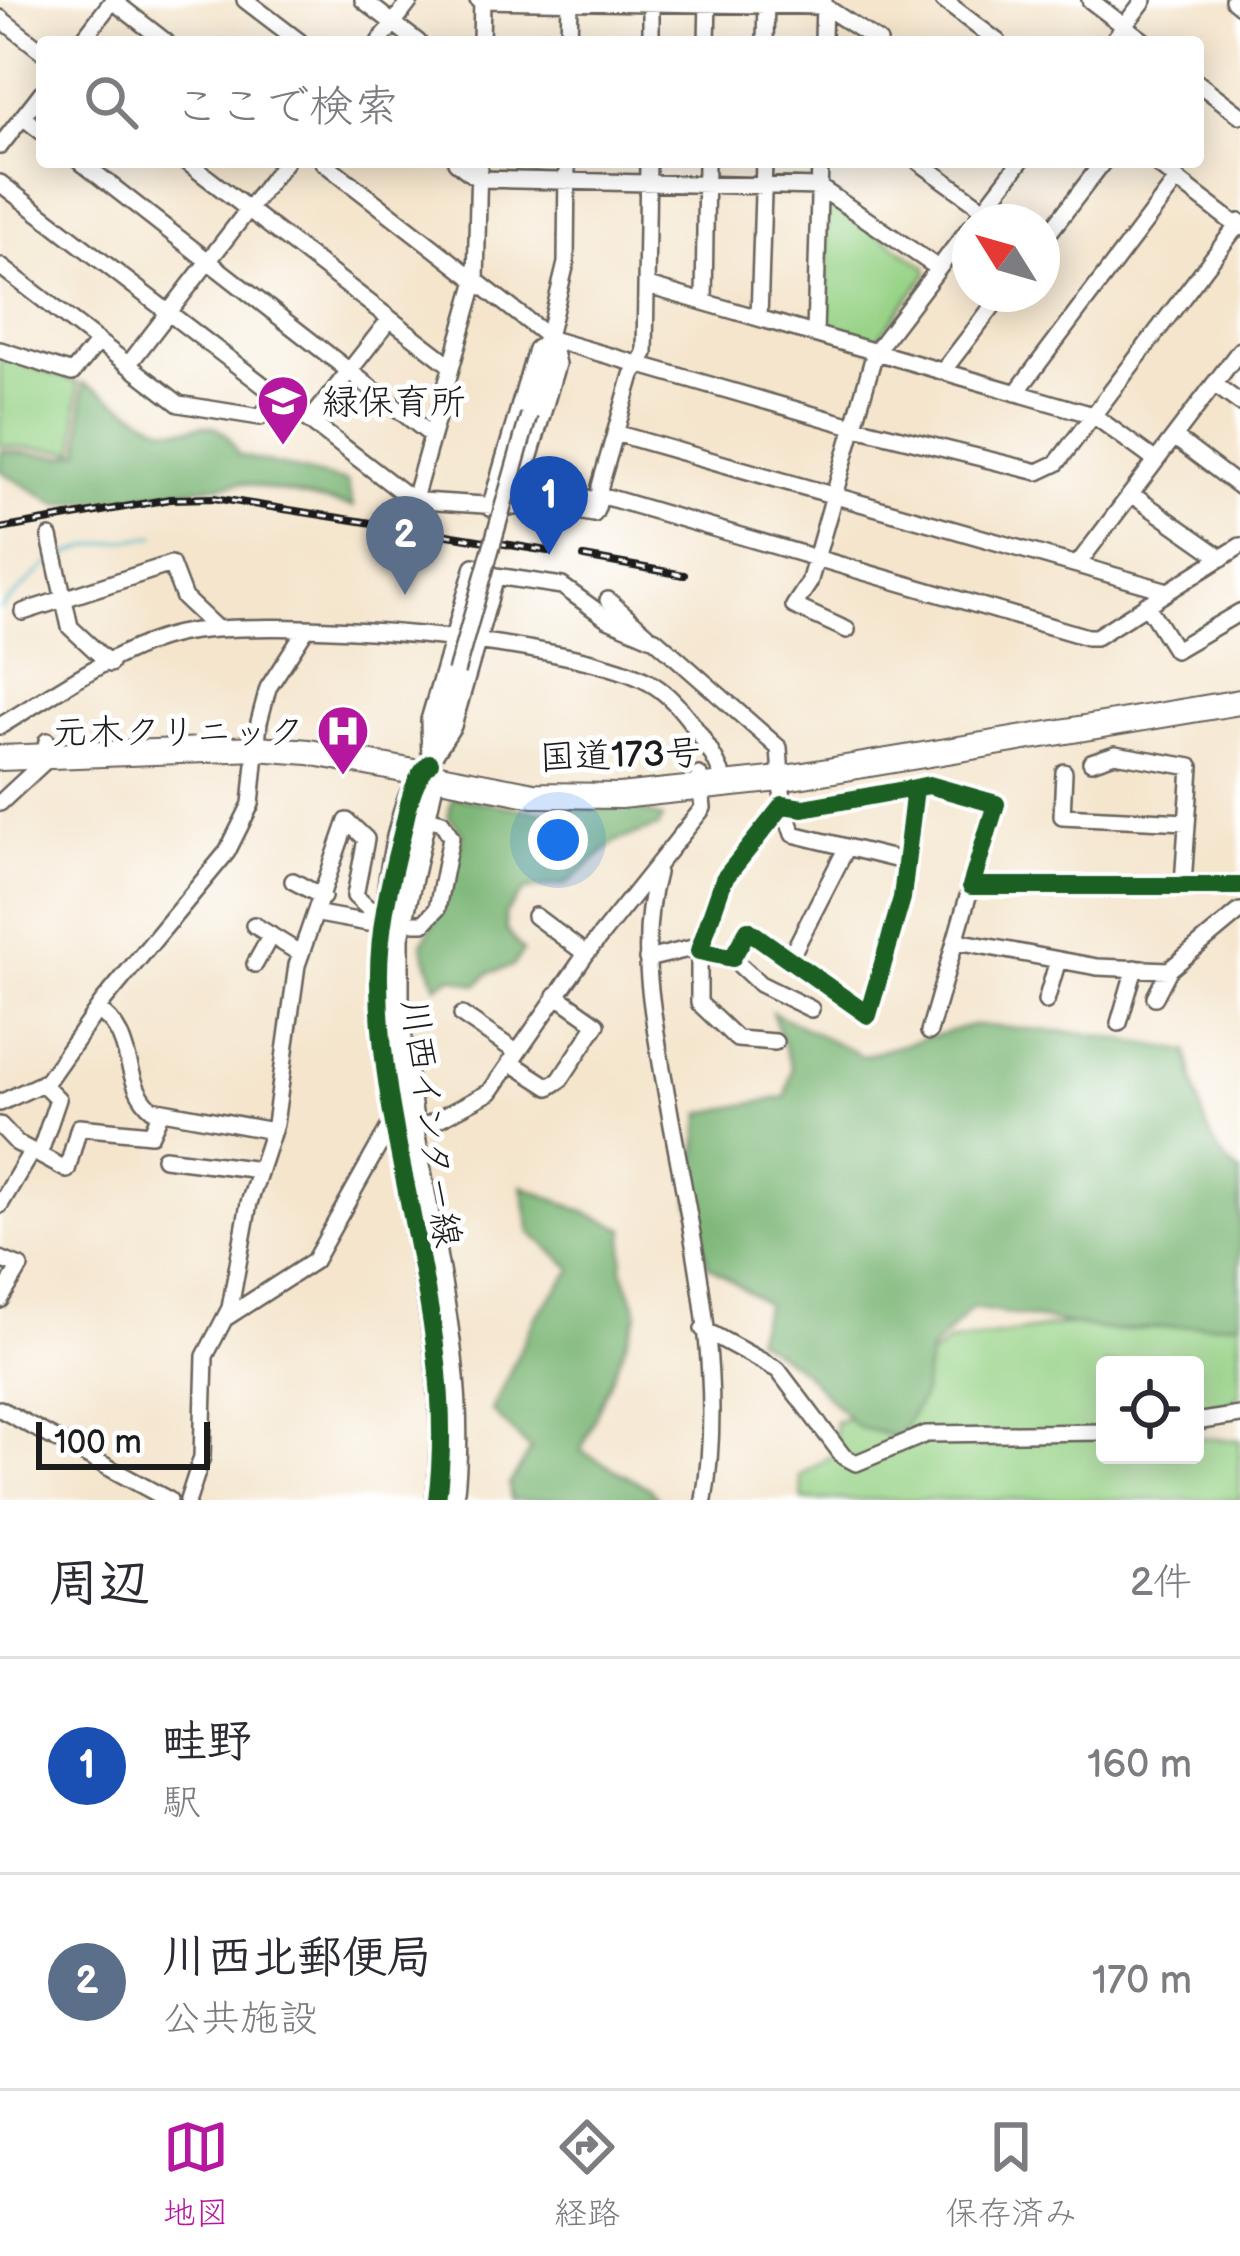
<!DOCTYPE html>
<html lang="ja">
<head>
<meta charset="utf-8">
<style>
  body { margin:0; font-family:"Balsamiq Sans","Klee One",sans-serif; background:#f7f7f7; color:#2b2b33 }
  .controls { position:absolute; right:36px; bottom:36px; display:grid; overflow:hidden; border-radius:12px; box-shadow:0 6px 30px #0003 }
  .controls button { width:108px; height:108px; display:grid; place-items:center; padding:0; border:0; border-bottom:3px solid #e1e1e2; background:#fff; color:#2b2b33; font:60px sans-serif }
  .compass { position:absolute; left:952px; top:204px; width:108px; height:108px; border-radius:50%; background:#fff; box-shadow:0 6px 30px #0003; rotate:307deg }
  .scale { position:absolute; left:36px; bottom:30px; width:174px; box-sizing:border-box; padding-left:12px; border:6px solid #1c1c1c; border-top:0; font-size:33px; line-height:42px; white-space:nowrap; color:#1c1c1c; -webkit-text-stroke:9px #fff; paint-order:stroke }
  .you { position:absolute; left:558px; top:840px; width:42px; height:42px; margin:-30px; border:9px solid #fff; border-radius:50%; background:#1a73e8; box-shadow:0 0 0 18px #1a73e833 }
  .badge { display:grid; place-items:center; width:78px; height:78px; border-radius:50%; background:#b5179e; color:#fff; font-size:39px; font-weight:700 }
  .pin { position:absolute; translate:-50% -99px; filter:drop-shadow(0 3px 6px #0008) }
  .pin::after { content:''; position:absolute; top:63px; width:42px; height:36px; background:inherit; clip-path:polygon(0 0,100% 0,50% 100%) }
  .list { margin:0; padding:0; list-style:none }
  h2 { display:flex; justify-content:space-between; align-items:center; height:156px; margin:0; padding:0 48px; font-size:51px }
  h2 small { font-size:39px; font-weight:400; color:#7c7c81 }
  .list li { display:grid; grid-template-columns:78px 1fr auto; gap:36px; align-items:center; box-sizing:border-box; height:216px; padding:0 48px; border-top:3px solid #e1e1e2 }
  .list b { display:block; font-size:45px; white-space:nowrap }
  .list p { margin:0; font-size:39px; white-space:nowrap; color:#7c7c81 }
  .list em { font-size:39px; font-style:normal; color:#7c7c81 }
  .icon { flex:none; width:66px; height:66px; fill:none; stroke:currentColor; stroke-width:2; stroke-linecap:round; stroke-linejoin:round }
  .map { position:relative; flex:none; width:1240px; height:1500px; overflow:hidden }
  .search { position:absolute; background:#fff; box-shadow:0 6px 30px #0003; left:36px; right:36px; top:36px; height:132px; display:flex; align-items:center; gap:30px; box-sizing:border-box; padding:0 42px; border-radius:12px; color:#7c7c81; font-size:45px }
  .sheet { height:588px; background:#fff }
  nav { display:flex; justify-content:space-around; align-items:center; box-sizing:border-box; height:168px; border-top:3px solid #e1e1e2; background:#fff; font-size:33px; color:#7c7c81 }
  nav a { display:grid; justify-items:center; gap:6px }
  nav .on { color:#b5179e }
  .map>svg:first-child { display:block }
  .green { fill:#98d387; stroke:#5a7852; stroke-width:3 }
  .forest { fill:#7ab574; stroke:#4b6848; stroke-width:3 }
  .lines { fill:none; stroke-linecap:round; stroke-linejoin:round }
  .stream { stroke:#47b6c2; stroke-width:3 }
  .minor-casing { stroke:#68625a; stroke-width:20 }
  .major-casing { stroke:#68625a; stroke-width:26 }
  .highway-casing { stroke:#68625a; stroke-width:28 }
  .minor { stroke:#fff; stroke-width:15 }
  .major { stroke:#fff; stroke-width:21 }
  .highway { stroke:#fff; stroke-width:24 }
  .rail-casing { stroke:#1c1c1c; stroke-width:8 }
  .rail { stroke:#fff; stroke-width:3; stroke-dasharray:9; stroke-linecap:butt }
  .minor-bridge-casing { stroke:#68625a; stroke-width:20; stroke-linecap:butt }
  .major-bridge-casing { stroke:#68625a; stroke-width:26; stroke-linecap:butt }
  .minor-bridge { stroke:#fff; stroke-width:15 }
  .major-bridge { stroke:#fff; stroke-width:21 }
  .cycleway-casing { stroke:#fff; stroke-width:26 }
  .cycleway { stroke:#1b5e20; stroke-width:18 }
  .labels { text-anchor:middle; stroke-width:10; stroke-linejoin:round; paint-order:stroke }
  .poi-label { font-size:36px; fill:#1c1c1c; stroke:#fff; text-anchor:start }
  .street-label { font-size:36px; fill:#1c1c1c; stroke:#fff }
</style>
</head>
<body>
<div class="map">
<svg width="1240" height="1500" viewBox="0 0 1240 1500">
  <rect width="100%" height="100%" fill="#fff"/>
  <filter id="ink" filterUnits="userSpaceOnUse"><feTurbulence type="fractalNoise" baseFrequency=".00833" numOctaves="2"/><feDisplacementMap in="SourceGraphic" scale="24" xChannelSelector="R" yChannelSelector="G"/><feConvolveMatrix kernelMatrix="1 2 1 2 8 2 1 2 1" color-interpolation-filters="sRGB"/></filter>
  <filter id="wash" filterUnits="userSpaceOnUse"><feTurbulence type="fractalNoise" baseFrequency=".004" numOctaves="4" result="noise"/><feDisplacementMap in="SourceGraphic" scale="48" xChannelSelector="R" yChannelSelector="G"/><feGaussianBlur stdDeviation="2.7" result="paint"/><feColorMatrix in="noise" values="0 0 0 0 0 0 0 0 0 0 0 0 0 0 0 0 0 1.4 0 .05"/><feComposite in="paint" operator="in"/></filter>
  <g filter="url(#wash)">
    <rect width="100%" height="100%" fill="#f4e5cc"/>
    <!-- green -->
    <path class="green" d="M 826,198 L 926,267 L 927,274 L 874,343 L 826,328 Z
      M 0,355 L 78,383 L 76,451 L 0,446 Z
      M 1240,1317 L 1240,1395 L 1195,1434 L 1195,1365 L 1105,1365 L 1105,1455 L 1195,1455 L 1195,1438 L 1240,1440 L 1240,1500 L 803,1500 L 800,1476 L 836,1453 L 835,1422 L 864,1414 L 947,1343 L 1063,1325 Z"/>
    <!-- forest -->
    <path class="forest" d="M 83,383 C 109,395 133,413 158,425 C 191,441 215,402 238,455 L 347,482 L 353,507 L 242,483 L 59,505 L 0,471 L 0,451 L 65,456 L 81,451 Z
      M 453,797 L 535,811 L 634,807 L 662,818 L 658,827 L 616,841 L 567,884 L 525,890 L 505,914 L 506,930 L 523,951 L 513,966 L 489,973 L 477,985 L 452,977 L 436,986 L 422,944 C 444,906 455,875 462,832 L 448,816 Z
      M 772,1012 L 863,1056 L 972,1025 L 1083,1033 L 1188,1051 C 1196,1089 1204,1151 1240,1172 L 1240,1322 L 1114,1331 L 972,1308 L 930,1352 L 922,1398 L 898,1437 L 857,1427 L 802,1370 L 755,1338 L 766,1304 L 708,1265 L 690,1200 L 702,1113 L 786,1097 L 792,1069 Z
      M 522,1186 L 625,1229 L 622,1268 L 638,1313 L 581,1451 L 649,1488 L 658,1500 L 511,1500 L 509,1485 L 531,1450 L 492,1411 L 535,1317 L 573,1269 L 531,1233 Z"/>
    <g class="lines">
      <!-- stream -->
      <path class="stream" d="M 58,558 L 90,546 L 155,536
        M 0,609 L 50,562"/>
    </g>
  </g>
  <g filter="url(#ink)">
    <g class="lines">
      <!-- minor casing -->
      <g class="minor-casing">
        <path id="minor" d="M 112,0 L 166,42
          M 245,0 L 300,42
          M 363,0 L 418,42
          M 478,0 L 824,6 L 879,42
          M 943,0 L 998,42
          M 1090,0 L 1145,42
          M 1233,0 L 1240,6
          M 0,18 L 42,51
          M 81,42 L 113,0
          M 379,42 L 411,0
          M 481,42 L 482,0
          M 569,42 L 570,0
          M 651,42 L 651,0
          M 707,42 L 708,0
          M 765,42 L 766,0
          M 823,42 L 824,0
          M 1112,42 L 1144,0
          M 1198,83 L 1240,115
          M 23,117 L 42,132
          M 0,146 L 42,92
          M 81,162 L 430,434
          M 187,162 L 450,365
          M 323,162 L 551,339 L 852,426 L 1038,472 L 1057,463 L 1240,222
          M 456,162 L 478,179 L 819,187 L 938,268
          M 919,162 L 984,209
          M 1154,162 L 1240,228
          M 0,183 L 406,495 L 422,501 L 515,507 L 557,364 L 551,339
          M 978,217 L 1020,162
          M 1042,242 L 1103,162
          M 0,266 L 179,404 L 260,417 L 278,396
          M 648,286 L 1093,415 L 1156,461
          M 704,302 L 706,162
          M 759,318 L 764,162
          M 815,334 L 820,162
          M 0,350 L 72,373 L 98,342
          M 128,365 L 285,162
          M 943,371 L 1002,294
          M 1214,384 L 1240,403
          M 1016,393 L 1177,180
          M 529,415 L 566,263 L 567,162
          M 310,421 L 390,319
          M 615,433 L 1168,591
          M 1174,437 L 1240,487
          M 1131,494 L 1222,558
          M 600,495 L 1087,637 L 1096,637 L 1240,546
          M 414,499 L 476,280 L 479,162
          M 599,501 L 560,491 L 551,501 L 555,507 L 594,514 C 599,506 600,496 600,486 L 632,375 L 645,353 L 648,162
          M 490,508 L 536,349 L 551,339
          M 50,537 L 70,627 L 110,664
          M 1077,565 L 1240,350
          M 608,600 L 647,634
          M 1146,604 L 1175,650 L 1240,612
          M 23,612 L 171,564 L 184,598 L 217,629
          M 847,630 L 794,606 L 809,583 L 875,352 L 970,227
          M 0,726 C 54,694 116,648 178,634 C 265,615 584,639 655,686 C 680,702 709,745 721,772
          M 435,743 L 456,672
          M 431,760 L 453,726 L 496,576
          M 1091,762 L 1115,754 L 1191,767 L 1183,884
          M 430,763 L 429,720 L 474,566 L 496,576 L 562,586 L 608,619 L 655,639 L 779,748 L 783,805 L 793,834 L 907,862
          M 1064,772 L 1062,816 L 1187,822
          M 915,788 L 803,808 L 783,805 L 724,879 L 699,951 L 732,958 L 748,930 L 868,1015 L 902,898 L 915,788 L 929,785 L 996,804 L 971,886 L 1240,886
          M 0,803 L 43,763 L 47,741
          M 657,873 C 637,946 653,1017 666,1091 C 688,1223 727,1366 704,1500
          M 293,881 L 323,897
          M 319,914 L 368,923
          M 535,916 L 586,954
          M 415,923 L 424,923 L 437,909 L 451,837 L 442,822 L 424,817
          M 254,925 L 301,954
          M 957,941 L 1097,967 L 1169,970
          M 699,951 L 699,1003 L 737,1039 L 775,1042
          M 732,958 L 760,984 L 811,1009
          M 790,958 L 846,849
          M 647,959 L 701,946
          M 255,964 L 271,935
          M 1155,997 L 1169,970 L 1240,911
          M 1046,1001 L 1058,960
          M 97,1010 C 136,1032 121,1083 152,1109 L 273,1131
          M 462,1015 L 515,1051
          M 1119,1023 L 1135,968
          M 929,1032 L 971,886
          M 510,1062 L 549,1087 L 560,1080 L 597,1024 L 556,995
          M 0,1103 L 47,1081 L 102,1003 L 227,852 L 251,804 L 259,722 L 268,688 L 306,629
          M 0,1125 L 17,1143 L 67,1170 L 79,1127 L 151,1134 L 161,1112
          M 40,1152 L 58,1099 L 42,1083
          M 164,1158 L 260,1170
          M 0,1205 L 31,1152
          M 0,1259 L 20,1267 L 0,1300
          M 227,1317 L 314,1261 L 388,1129 L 429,1124 L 490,1092 L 586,954 L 703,808 L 699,775
          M 703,1329 L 778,1370 L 843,1456 L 856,1463 L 926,1434 L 1105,1432
          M 0,1409 L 169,1500
          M 1195,1422 L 1240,1415
          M 188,1500 L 202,1457 L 205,1356 L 230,1308 L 249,1203 L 275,1124 L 297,965 L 347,821 L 366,839 L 355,896 L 369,909 L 385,911"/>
      </g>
      <!-- major casing -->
      <g class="major-casing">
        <path id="major" d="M 398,1018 L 398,937 L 433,779 L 430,763
          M 382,1021 C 377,964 390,802 430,763
          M 415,1142 C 434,1259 467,1382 452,1500
          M 399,1145 C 419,1259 453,1383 437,1500"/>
      </g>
      <!-- highway casing -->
      <g class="highway-casing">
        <path id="highway" d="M 0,758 L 257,748 L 309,752 L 534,795 L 620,796 L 780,779 L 1240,702"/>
      </g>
      <!-- minor -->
      <use href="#minor" class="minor"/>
      <!-- major -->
      <use href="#major" class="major"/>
      <!-- highway -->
      <use href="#highway" class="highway"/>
      <!-- rail casing -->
      <g class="rail-casing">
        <path id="rail" d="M 0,529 L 170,499 L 214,498 L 548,551
          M 584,557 L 684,575"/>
      </g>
      <!-- rail -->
      <use href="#rail" class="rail"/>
      <!-- minor-bridge casing -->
      <g class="minor-bridge-casing">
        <path id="minor-bridge" d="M 456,672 L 529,415"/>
      </g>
      <!-- major-bridge casing -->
      <g class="major-bridge-casing">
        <path id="major-bridge" d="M 398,1018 L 415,1142
          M 382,1021 L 399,1145"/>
      </g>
      <!-- minor-bridge -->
      <use href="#minor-bridge" class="minor-bridge"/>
      <!-- major-bridge -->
      <use href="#major-bridge" class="major-bridge"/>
      <!-- cycleway casing -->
      <g class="cycleway-casing">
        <path id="cycleway" d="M 430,763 C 410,782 408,811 401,838 C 389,884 378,934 379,982 C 380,1155 460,1326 437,1500
          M 915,788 L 803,808 L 783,805 L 724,879 L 699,951 L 732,958 L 748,930 L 868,1015 L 902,898 L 915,788 L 929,785 L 996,804 L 971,886 L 1240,886"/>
      </g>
      <!-- cycleway -->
      <use href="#cycleway" class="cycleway"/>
    </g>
  </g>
  <!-- icons -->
  <defs>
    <g id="school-pin" transform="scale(2.7)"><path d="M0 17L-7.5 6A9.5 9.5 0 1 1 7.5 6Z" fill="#b5179e" stroke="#fff"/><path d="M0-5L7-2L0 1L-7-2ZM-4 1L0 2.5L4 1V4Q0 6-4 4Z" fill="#fff"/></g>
    <g id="hospital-pin" transform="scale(2.7)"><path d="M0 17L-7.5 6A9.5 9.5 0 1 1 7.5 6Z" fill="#b5179e" stroke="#fff"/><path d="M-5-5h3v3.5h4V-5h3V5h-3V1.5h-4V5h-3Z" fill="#fff"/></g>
  </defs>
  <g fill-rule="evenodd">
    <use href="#school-pin" x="283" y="401"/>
    <use href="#hospital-pin" x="343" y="731"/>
  </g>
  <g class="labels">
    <!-- poi labels -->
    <g class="poi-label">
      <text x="322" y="414">緑保育所</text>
      <text x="304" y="744" text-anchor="end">元木クリニック</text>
    </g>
    <!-- street labels -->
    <g class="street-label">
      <text transform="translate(620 754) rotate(-2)" y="13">国道173号</text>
      <text transform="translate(432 1123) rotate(82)" y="13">川西インター線</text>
    </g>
  </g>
</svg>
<div class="controls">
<button><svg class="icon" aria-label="locate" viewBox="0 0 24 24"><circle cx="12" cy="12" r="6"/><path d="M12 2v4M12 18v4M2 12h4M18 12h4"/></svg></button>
</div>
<svg class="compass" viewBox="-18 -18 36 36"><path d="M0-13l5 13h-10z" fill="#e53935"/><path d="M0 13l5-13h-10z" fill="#7c7c81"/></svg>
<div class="scale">100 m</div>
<div class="you"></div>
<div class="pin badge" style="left:549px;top:555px;background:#1a4fb4">1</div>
<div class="pin badge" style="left:405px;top:595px;background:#5c6f8a">2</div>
<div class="search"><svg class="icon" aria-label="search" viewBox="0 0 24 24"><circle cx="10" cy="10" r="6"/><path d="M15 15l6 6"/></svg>ここで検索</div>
</div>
<section class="sheet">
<h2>周辺<small>2件</small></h2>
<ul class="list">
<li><span class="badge" style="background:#1a4fb4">1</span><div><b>畦野</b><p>駅</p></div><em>160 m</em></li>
<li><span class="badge" style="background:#5c6f8a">2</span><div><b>川西北郵便局</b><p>公共施設</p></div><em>170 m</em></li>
</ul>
</section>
<nav>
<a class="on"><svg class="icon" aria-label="map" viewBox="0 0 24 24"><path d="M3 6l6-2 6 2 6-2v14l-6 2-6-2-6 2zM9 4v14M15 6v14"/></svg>地図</a>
<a><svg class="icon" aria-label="directions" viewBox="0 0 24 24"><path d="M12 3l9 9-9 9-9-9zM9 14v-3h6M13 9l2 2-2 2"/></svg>経路</a>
<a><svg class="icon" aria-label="saved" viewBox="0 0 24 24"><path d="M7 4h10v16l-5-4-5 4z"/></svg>保存済み</a>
</nav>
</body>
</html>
